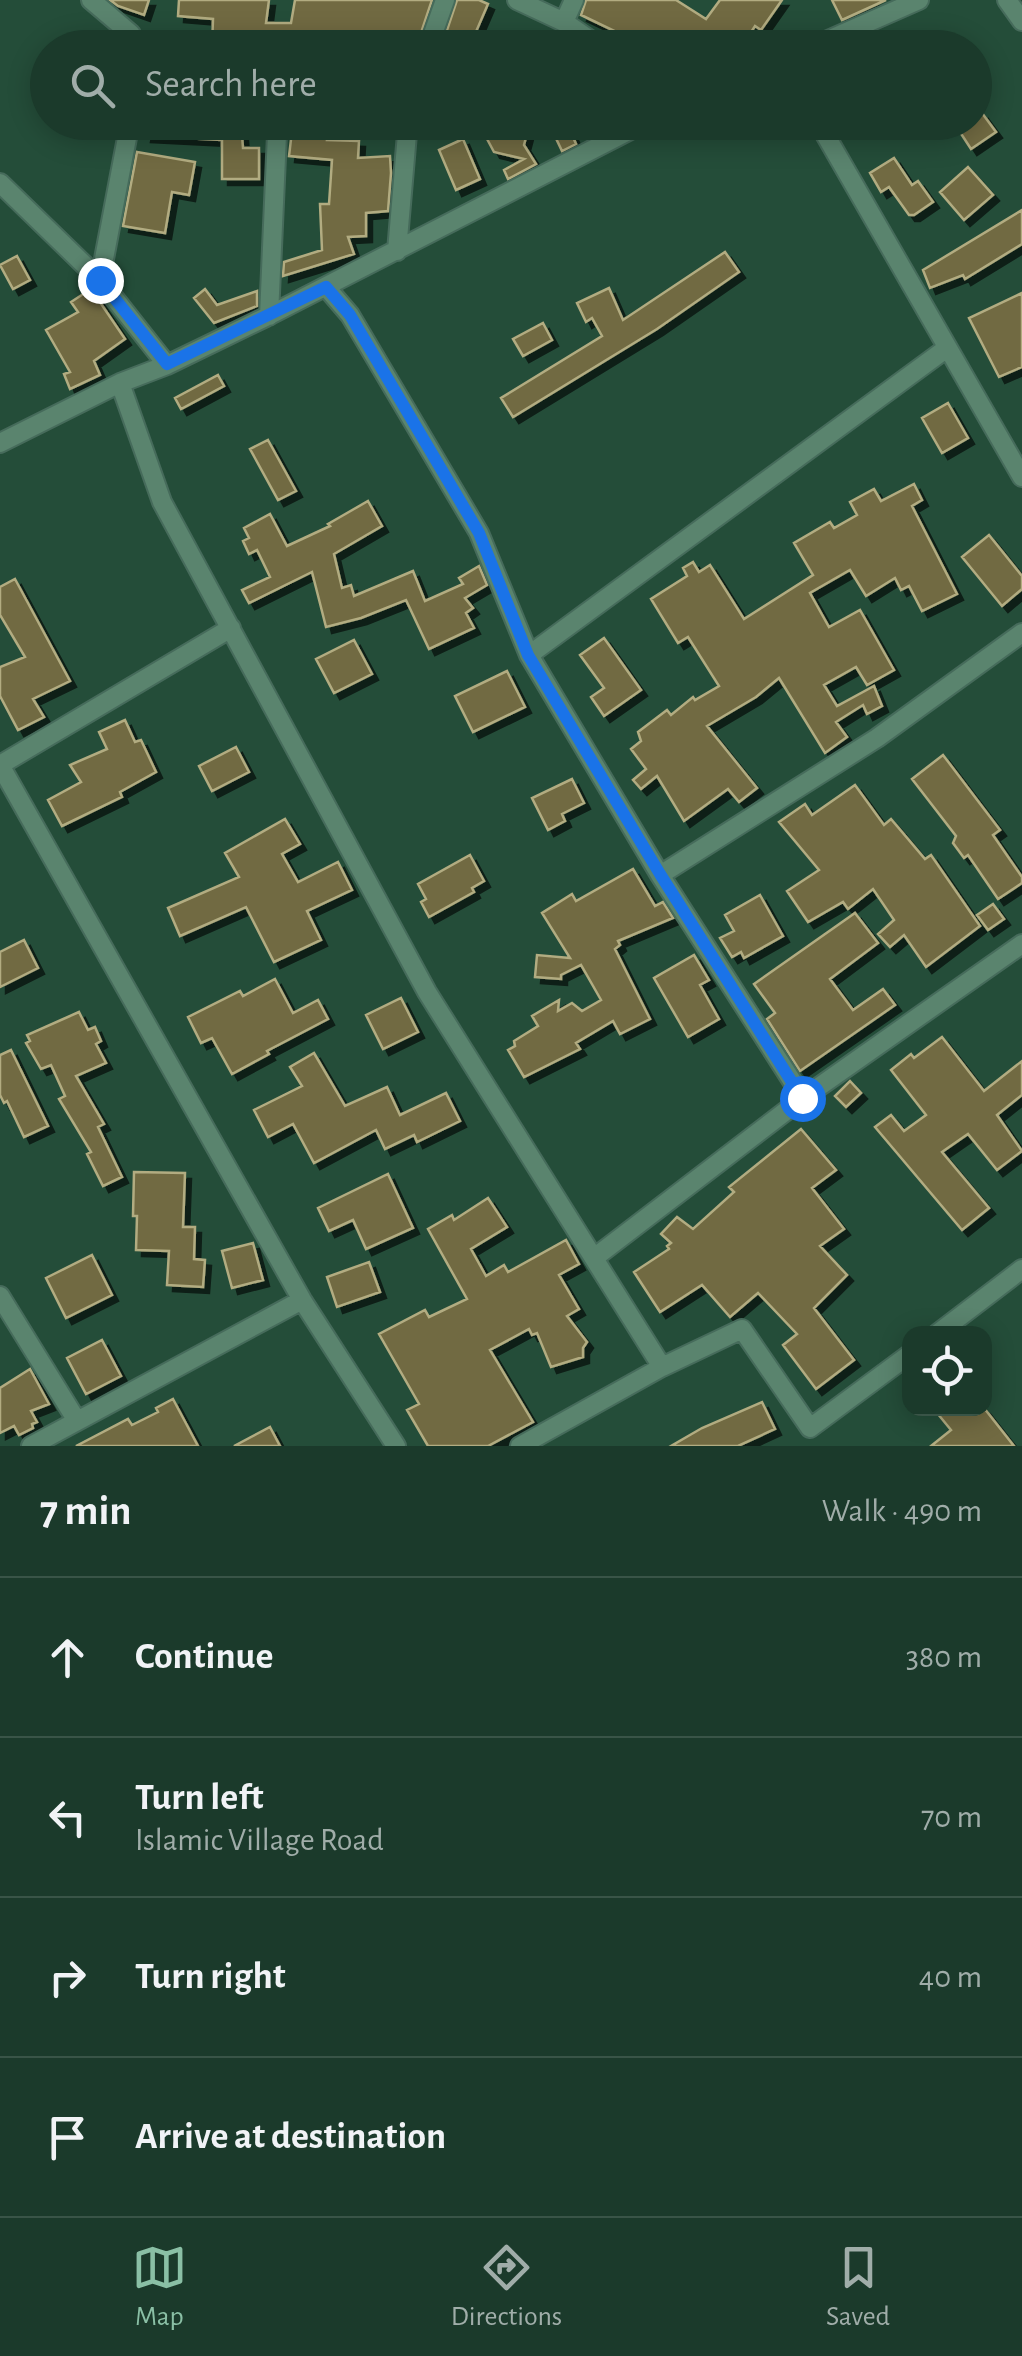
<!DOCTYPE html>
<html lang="en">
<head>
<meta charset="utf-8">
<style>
  body { margin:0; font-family:"Alegreya Sans",sans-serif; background:#244133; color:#f1f3f6 }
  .controls { position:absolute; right:30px; bottom:30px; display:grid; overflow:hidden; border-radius:20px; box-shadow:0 5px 25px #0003 }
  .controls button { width:90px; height:90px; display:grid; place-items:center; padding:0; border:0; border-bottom:2px solid #395447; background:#1b3a2b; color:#f1f3f6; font:50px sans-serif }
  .stop { position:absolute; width:30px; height:30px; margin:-22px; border:8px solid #1a73e8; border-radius:50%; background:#fff }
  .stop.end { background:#1a73e8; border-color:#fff; box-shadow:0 2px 10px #0008 }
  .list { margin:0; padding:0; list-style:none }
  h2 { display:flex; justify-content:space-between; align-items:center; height:130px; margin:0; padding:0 40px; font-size:42px }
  h2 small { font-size:32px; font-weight:400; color:#a0ada9 }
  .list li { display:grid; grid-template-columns:65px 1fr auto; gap:30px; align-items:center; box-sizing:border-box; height:160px; padding:0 40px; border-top:2px solid #395447 }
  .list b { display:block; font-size:38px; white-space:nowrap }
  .list p { margin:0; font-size:32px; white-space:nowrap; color:#a0ada9 }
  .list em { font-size:32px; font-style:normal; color:#a0ada9 }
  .icon { flex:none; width:55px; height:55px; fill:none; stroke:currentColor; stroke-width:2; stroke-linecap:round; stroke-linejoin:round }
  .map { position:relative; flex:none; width:1022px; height:1446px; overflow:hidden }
  .search { position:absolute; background:#1b3a2b; box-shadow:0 5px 25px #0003; left:30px; right:30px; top:30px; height:110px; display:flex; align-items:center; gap:25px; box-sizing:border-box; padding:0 35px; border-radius:55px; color:#a0ada9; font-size:38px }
  .sheet { height:770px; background:#1b3a2b }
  nav { display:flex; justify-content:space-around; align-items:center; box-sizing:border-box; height:140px; border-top:2px solid #395447; background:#1b3a2b; font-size:28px; color:#a0ada9 }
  nav a { display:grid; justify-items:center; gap:5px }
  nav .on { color:#8abfa5 }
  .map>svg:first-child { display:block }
  .building { fill:#716a42; stroke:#b2ac81; stroke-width:2.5; filter:url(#shadow) }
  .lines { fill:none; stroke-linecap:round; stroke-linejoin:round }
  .minor-casing { stroke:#466b5b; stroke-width:22 }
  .minor { stroke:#5a846e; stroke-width:18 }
  .route { stroke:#1a73e8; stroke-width:12 }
</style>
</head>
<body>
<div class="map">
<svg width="1022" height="1446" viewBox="0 0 1022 1446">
  <defs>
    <filter id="shadow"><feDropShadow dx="6" dy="6" stdDeviation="0" flood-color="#0009"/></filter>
  </defs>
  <rect width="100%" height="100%" fill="#244d39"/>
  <!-- building -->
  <path class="building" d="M 110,0 L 149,0 L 144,15 L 118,6 Z
    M 179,0 L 269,0 L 266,23 L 291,23 L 295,0 L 432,0 L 416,48 L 212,48 L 213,19 L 178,16 Z
    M 457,0 L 479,0 L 488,4 L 469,48 L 441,48 Z
    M 586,0 L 676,0 L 706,19 L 720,0 L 782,0 L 761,30 L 755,26 L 741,48 L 631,48 L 624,42 L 627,37 L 581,15 Z
    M 832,0 L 886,0 L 842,20 Z
    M 982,113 L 996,132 L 971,149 L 958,129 L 968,122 L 974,122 L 974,118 Z
    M 148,122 L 241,122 L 243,148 L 259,148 L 259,179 L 222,179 L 222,140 L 145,136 Z
    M 478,122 L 530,122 L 524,145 L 536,164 L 508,179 L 504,170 L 524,159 L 494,152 Z
    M 568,125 L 576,144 L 562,151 L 553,132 Z
    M 292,131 L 328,134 L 327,140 L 359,141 L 358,158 L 390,156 L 391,173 L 388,211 L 366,213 L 366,236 L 348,237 L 354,254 L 283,276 L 284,262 L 322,250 L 320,204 L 329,204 L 332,160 L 289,156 Z
    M 463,139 L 480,179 L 456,190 L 439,150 Z
    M 137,152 L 195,162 L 189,195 L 172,192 L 165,233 L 123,226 Z
    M 894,158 L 912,185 L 918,181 L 933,202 L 914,215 L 909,215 L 889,187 L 881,192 L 870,173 Z
    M 968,167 L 993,195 L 964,220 L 940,192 Z
    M 1022,210 L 1022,244 L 965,279 L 963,275 L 930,288 L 923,270 Z
    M 725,252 L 739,272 L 657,329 L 513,417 L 501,398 L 602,336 L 592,318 L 586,322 L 577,303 L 609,288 L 623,320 Z
    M 17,256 L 30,280 L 13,289 L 0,265 Z
    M 91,289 L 125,339 L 94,361 L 100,375 L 70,389 L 64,374 L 70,372 L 46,330 L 78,312 L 71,302 Z
    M 205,289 L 217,305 L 257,291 L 257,306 L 214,323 L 194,298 Z
    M 1022,293 L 1022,367 L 999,377 L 969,318 Z
    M 543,323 L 552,340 L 523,356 L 513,339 Z
    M 218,375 L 224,386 L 181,409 L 175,398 Z
    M 948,403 L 968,438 L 942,453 L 922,418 Z
    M 268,440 L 296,491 L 278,500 L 250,449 Z
    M 914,484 L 922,500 L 912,506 L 957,594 L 922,611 L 909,586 L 901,590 L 895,578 L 866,596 L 850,570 L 810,593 L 829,627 L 860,610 L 894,670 L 867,685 L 856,667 L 824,685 L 837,706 L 874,686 L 882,706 L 867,714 L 863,705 L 836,722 L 847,737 L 825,753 L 779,678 L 756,697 L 707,726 L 757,788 L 739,802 L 728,789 L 684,821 L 657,776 L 641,789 L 633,780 L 646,769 L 631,749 L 641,741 L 638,732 L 667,710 L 671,715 L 693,697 L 695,700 L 719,686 L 688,637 L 678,643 L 651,599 L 687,576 L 683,568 L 693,562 L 699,572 L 710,565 L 744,619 L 813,575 L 794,543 L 830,522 L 834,528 L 857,515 L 850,502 L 874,489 L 881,501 Z
    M 368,501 L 382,526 L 334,554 L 342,588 L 351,585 L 354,596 L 413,571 L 425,601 L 463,584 L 459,578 L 479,566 L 487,585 L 465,598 L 473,608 L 466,613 L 474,628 L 429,649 L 406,600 L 361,618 L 326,627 L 312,572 L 249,603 L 242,590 L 270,577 L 257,550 L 249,554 L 243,541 L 249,538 L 244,528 L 270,514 L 287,546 L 330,526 L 328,524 Z
    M 989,535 L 1022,576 L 1022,589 L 1002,606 L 962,557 Z
    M 15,579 L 70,681 L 33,699 L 44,717 L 18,730 L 0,696 L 0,667 L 25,657 L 0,615 L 0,587 Z
    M 604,638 L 641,690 L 604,716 L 591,697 L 604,688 L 580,655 Z
    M 354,640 L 372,674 L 334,693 L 316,659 Z
    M 507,671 L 525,707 L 473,732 L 455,696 Z
    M 125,720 L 135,742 L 141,740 L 156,772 L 120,792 L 122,797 L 62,826 L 48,800 L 81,782 L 70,765 L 107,749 L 99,732 Z
    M 236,747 L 249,772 L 212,791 L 199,766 Z
    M 943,755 L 1000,830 L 993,835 L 1022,877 L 1022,883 L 998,899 L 968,855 L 964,858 L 953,843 L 956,836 L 912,779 Z
    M 572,779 L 584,803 L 562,814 L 565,821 L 548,830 L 532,798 Z
    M 855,785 L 884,825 L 891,819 L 925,859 L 931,855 L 980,926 L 926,967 L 904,935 L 890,947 L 878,934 L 894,920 L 873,889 L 848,909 L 843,902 L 808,922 L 787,891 L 819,870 L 779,822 L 805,804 L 812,815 Z
    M 285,819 L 300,844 L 282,854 L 298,882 L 338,862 L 352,890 L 307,911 L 321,940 L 274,962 L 246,907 L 180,936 L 168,908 L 239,877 L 225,853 Z
    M 470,855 L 484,881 L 472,888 L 474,892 L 429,917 L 421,902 L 426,899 L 418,884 Z
    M 633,869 L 655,906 L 663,902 L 673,918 L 618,941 L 620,945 L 615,949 L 650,1019 L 620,1034 L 613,1021 L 576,1043 L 580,1049 L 524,1077 L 508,1050 L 515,1046 L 514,1041 L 538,1026 L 532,1016 L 559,1000 L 558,1011 L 572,1003 L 582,1011 L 601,1000 L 581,965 L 561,975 L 561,979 L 535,977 L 537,955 L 570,958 L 542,913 L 572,894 L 576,901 Z
    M 760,895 L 783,936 L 744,958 L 741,952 L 732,957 L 720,938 L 734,931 L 725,915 Z
    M 993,904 L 1004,919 L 988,930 L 977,915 Z
    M 855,913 L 878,943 L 830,979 L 853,1010 L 883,989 L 895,1005 L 800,1071 L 767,1019 L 775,1013 L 754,984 Z
    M 24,940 L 38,968 L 0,987 L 0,952 Z
    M 694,955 L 709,980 L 700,985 L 719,1019 L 688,1037 L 654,978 Z
    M 275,979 L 293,1013 L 318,1000 L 328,1019 L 267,1051 L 269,1054 L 232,1074 L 212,1038 L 201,1043 L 188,1017 L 240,991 L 243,996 Z
    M 401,998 L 418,1032 L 383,1049 L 366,1015 Z
    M 79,1012 L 88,1030 L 95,1027 L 101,1041 L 96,1044 L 106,1063 L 76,1076 L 104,1124 L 98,1127 L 122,1177 L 103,1186 L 87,1154 L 91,1152 L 59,1099 L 65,1096 L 51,1065 L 41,1069 L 26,1043 L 30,1041 L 27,1035 Z
    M 942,1037 L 984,1091 L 1022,1061 L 1022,1095 L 997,1115 L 1022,1151 L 997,1170 L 968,1134 L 942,1152 L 989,1208 L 962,1230 L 875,1127 L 891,1115 L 904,1131 L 926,1115 L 891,1070 L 911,1054 L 914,1058 Z
    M 11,1050 L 48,1126 L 24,1137 L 7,1101 L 4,1103 L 0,1095 L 0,1055 Z
    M 314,1053 L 345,1106 L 387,1087 L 400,1115 L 446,1093 L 460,1121 L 417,1142 L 414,1135 L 385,1149 L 376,1130 L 314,1163 L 293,1124 L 268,1137 L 254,1110 L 302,1086 L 290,1067 Z
    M 850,1081 L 861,1093 L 846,1107 L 835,1096 Z
    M 801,1129 L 836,1170 L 812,1188 L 844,1229 L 820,1246 L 847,1275 L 814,1308 L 854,1360 L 816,1389 L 783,1345 L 797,1334 L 758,1293 L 730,1317 L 702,1285 L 660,1312 L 634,1272 L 669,1249 L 667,1246 L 671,1243 L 661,1234 L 677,1217 L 693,1229 L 734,1192 L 729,1187 Z
    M 134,1172 L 185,1173 L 183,1227 L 195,1227 L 194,1259 L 205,1260 L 203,1287 L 167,1285 L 169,1251 L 136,1250 L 137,1216 L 133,1216 Z
    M 388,1174 L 413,1228 L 366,1249 L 353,1220 L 329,1231 L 318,1208 Z
    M 488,1198 L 507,1227 L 471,1249 L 486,1276 L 504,1265 L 508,1272 L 566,1240 L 579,1264 L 559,1275 L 579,1309 L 567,1316 L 587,1342 L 583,1348 L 583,1357 L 551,1367 L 537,1333 L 532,1335 L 529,1329 L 490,1350 L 533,1422 L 488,1446 L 428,1446 L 407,1410 L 419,1404 L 379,1334 L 425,1310 L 429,1317 L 467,1299 L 428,1229 L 452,1215 L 454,1220 Z
    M 253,1243 L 263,1280 L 232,1288 L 222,1251 Z
    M 92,1255 L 112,1295 L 66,1318 L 46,1278 Z
    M 369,1262 L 380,1292 L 337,1307 L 327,1277 Z
    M 102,1340 L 121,1376 L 86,1394 L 67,1358 Z
    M 30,1369 L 49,1404 L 31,1411 L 37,1422 L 32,1424 L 33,1428 L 19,1435 L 14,1426 L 0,1433 L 0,1388 Z
    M 173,1399 L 198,1446 L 76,1446 L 128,1419 L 132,1425 L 158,1412 L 156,1408 Z
    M 762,1402 L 775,1429 L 738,1446 L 671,1446 L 702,1428 Z
    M 933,1408 L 984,1408 L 1014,1446 L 931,1446 L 951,1430 Z
    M 270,1427 L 280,1446 L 234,1446 Z"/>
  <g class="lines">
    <!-- minor casing -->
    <g class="minor-casing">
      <path id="minor" d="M 91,0 L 131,34 L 134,48
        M 517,0 L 564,22 L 602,48
        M 1007,0 L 1022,21
        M 564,22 L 574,0
        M 428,48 L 445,0
        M 810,48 L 919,0
        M 818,122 L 1022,477
        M 0,183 L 100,280 L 167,365
        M 397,251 L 408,122
        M 100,280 L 130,122
        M 326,287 L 350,315 L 479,533 L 529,655 L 660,875 L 803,1098
        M 269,316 L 277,134
        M 120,383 L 162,502 L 427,992 L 662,1367
        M 0,443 L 120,383 L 167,365 L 266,317 L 646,122
        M 231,628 L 0,765 L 302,1300 L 396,1446
        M 529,655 L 947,348
        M 660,875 L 877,738 L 1022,633
        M 594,1258 L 803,1098 L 1022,944
        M 0,1296 L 77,1421
        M 937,1334 L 1022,1269
        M 31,1446 L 302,1300
        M 520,1446 L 662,1367 L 742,1329 L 810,1428 L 910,1354"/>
    </g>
    <!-- minor -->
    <use href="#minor" class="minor"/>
  </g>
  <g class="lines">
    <!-- route -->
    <path class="route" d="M 100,280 L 167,364 L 326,287 L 350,315 L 479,533 L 528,655 L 660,874 L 802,1098"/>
  </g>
</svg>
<div class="controls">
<button><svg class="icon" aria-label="locate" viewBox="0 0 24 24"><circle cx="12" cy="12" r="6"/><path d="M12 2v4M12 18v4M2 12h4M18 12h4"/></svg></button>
</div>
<div class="stop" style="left:802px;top:1098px"></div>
<div class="stop end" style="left:100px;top:280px"></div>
<div class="search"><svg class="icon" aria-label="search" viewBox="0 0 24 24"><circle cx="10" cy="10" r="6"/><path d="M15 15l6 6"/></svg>Search here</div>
</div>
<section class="sheet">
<h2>7 min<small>Walk · 490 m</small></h2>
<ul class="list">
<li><svg class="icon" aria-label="ahead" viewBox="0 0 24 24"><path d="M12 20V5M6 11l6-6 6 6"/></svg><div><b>Continue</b></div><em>380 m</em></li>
<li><svg class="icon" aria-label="left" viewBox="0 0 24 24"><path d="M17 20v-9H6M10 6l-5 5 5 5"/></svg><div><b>Turn left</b><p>Islamic Village Road</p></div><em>70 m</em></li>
<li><svg class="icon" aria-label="right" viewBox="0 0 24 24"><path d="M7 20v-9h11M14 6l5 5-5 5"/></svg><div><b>Turn right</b></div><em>40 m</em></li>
<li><svg class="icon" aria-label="arrive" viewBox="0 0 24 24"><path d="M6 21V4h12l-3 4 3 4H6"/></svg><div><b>Arrive at destination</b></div></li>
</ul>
</section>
<nav>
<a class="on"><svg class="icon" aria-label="map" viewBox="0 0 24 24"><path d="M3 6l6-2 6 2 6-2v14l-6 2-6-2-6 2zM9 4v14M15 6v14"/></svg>Map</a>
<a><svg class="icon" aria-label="directions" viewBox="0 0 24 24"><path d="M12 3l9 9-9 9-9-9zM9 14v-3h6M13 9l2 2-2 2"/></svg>Directions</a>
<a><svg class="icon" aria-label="saved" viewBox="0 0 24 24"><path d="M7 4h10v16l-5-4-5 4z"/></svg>Saved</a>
</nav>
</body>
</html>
